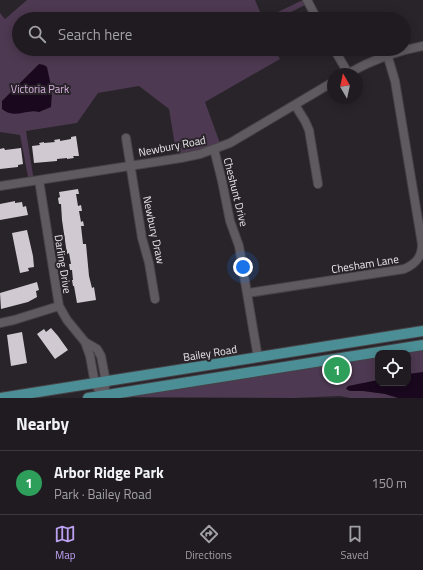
<!DOCTYPE html>
<html lang="en">
<head>
<meta charset="utf-8">
<style>
  body { margin:0; font-family:"Titillium Web",sans-serif; background:#272429; color:#f1f3f6 }
  .controls { position:absolute; right:12px; bottom:12px; display:grid; overflow:hidden; border-radius:8px; box-shadow:0 2px 10px #0003 }
  .controls button { width:36px; height:36px; display:grid; place-items:center; padding:0; border:0; border-bottom:1px solid #3c393e; background:#1f1b20; color:#f1f3f6; font:20px sans-serif }
  .compass { position:absolute; left:327px; top:68px; width:36px; height:36px; border-radius:50%; background:#1f1b20; box-shadow:0 2px 10px #0003; rotate:351deg }
  .you { position:absolute; left:243px; top:267px; width:14px; height:14px; margin:-10px; border:3px solid #fff; border-radius:50%; background:#1a73e8; box-shadow:0 0 0 6px #1a73e833 }
  .badge { display:grid; place-items:center; width:26px; height:26px; border-radius:50%; background:#bca0f2; color:#fff; font-size:13px; font-weight:700 }
  .pin { position:absolute; translate:-50% -50%; border:2px solid #fff; box-shadow:0 1px 4px #0006 }
  .list { margin:0; padding:0; list-style:none }
  h2 { display:flex; justify-content:space-between; align-items:center; height:52px; margin:0; padding:0 16px; font-size:17px }
  h2 small { font-size:13px; font-weight:400; color:#a1a1a5 }
  .list li { display:grid; grid-template-columns:26px 1fr auto; gap:12px; align-items:center; box-sizing:border-box; height:64px; padding:0 16px; border-top:1px solid #3c393e }
  .list b { display:block; font-size:15px; white-space:nowrap }
  .list p { margin:0; font-size:13px; white-space:nowrap; color:#a1a1a5 }
  .list em { font-size:13px; font-style:normal; color:#a1a1a5 }
  .icon { flex:none; width:22px; height:22px; fill:none; stroke:currentColor; stroke-width:2; stroke-linecap:round; stroke-linejoin:round }
  .map { position:relative; flex:none; width:423px; height:398px; overflow:hidden }
  .search { position:absolute; background:#1f1b20; box-shadow:0 2px 10px #0003; left:12px; right:12px; top:12px; height:44px; display:flex; align-items:center; gap:10px; box-sizing:border-box; padding:0 14px; border-radius:22px; color:#a1a1a5; font-size:15px }
  .sheet { height:116px; background:#1f1b20 }
  nav { display:flex; justify-content:space-around; align-items:center; box-sizing:border-box; height:56px; border-top:1px solid #3c393e; background:#1f1b20; font-size:11px; color:#a1a1a5 }
  nav a { display:grid; justify-items:center; gap:2px }
  nav .on { color:#bca0f2 }
  .map>svg:first-child { display:block }
  .green { fill:#4d3951 }
  .water { fill:#1a081e }
  .building { fill:#d0c9d1 }
  .lines { fill:none; stroke-linecap:round; stroke-linejoin:round }
  .minor-casing { stroke:#464247; stroke-width:10 }
  .major-casing { stroke:#464247; stroke-width:12 }
  .minor { stroke:#5f5960; stroke-width:8 }
  .major { stroke:#4c8e95; stroke-width:10 }
  .labels { text-anchor:middle; stroke-width:4; stroke-linejoin:round; paint-order:stroke }
  .park-label { font-size:11px; fill:#d9b0e1; stroke:#29242a }
  .street-label { font-size:11px; fill:#ebe8ec; stroke:#29242a }
</style>
</head>
<body>
<div class="map">
<svg width="423" height="398" viewBox="0 0 423 398">
  <rect width="100%" height="100%" fill="#29242a"/>
  <!-- green -->
  <path class="green" d="M 27,0 L 255,0 L 263,19 L 303,0 L 307,0 L 309,3 L 277,19 L 19,19 L 19,49 L 275,49 L 280,59 L 205,102 L 221,146 L 177,158 L 169,109 L 139,86 L 98,93 L 77,123 L 26,131 L 34,181 L 29,182 L 20,135 L 0,132 L 0,13 L 5,19 Z
    M 423,350 L 423,398 L 350,398 L 340,396 L 294,398 L 124,397 L 378,357 L 378,383 L 408,383 L 408,353 L 403,353 Z"/>
  <!-- water -->
  <path class="water" d="M 39,64 L 44,65 L 47,67 L 52,91 L 51,107 L 39,112 C 27,108 15,120 2,109 L 2,101 Z
    M 423,372 L 423,398 L 398,398 L 385,394 L 363,391 L 350,391 L 346,389 L 348,386 L 378,380 L 378,383 L 408,383 L 408,374 Z"/>
  <!-- building -->
  <path class="building" d="M 76,136 L 79,156 L 73,156 L 74,158 L 67,159 L 67,158 L 57,159 L 57,161 L 34,163 L 32,146 L 40,145 L 39,143 L 44,142 L 44,143 L 55,142 L 54,140 L 60,139 L 60,141 L 71,139 L 71,137 Z
    M 4,148 L 5,150 L 21,148 L 23,164 L 18,165 L 18,167 L 0,169 L 0,149 Z
    M 78,189 L 79,194 L 76,194 L 78,206 L 81,205 L 82,211 L 79,211 L 81,222 L 83,221 L 84,226 L 81,226 L 83,244 L 86,244 L 89,276 L 92,288 L 94,287 L 96,300 L 77,303 L 74,286 L 73,286 L 72,280 L 73,280 L 72,270 L 70,270 L 69,264 L 71,264 L 69,253 L 67,254 L 62,220 L 61,204 L 59,204 L 58,198 L 60,197 L 59,192 Z
    M 15,201 L 15,203 L 22,202 L 23,207 L 26,206 L 28,215 L 0,220 L 0,204 Z
    M 27,230 L 33,256 L 34,267 L 28,268 L 29,271 L 20,273 L 12,233 Z
    M 37,282 L 39,290 L 36,291 L 37,297 L 28,302 L 1,309 L 0,293 Z
    M 51,328 L 58,336 L 68,350 L 55,359 L 37,334 L 44,329 L 46,332 Z
    M 22,332 L 27,363 L 11,366 L 7,335 Z"/>
  <g class="lines">
    <!-- minor casing -->
    <g class="minor-casing">
      <path id="minor" d="M 307,0 L 317,19
        M 334,49 L 348,73
        M 347,74 C 372,60 395,51 423,46
        M 295,105 L 305,121 L 309,130 L 318,184
        M 126,138 L 142,238 L 149,263 L 155,299
        M 214,149 L 222,181 L 230,221 L 239,246 L 258,358
        M 39,180 L 59,306 L 67,320 L 85,342 L 90,356 L 95,384 L 103,396
        M 0,186 L 181,158 L 200,154 L 230,143 L 333,82
        M 248,293 L 404,269 C 416,264 422,257 422,244 L 395,81 L 387,54
        M 0,323 L 14,320 L 59,306
        M 85,342 L 97,349 L 101,356 L 106,382 L 103,396"/>
    </g>
    <!-- major casing -->
    <g class="major-casing">
      <path id="major" d="M 0,398 L 423,331
        M 88,398 L 423,345"/>
    </g>
    <!-- minor -->
    <use href="#minor" class="minor"/>
    <!-- major -->
    <use href="#major" class="major"/>
  </g>
  <g class="labels">
    <!-- park labels -->
    <g class="park-label">
      <text x="40" y="93">Victoria Park</text>
    </g>
    <!-- street labels -->
    <g class="street-label">
      <text transform="translate(172 146) rotate(-11)" y="4">Newbury Road</text>
      <text transform="translate(236 192) rotate(76)" y="4">Cheshunt Drive</text>
      <text transform="translate(154 230) rotate(78)" y="4">Newbury Draw</text>
      <text transform="translate(63 264) rotate(81)" y="4">Darling Drive</text>
      <text transform="translate(365 264) rotate(-9)" y="4">Chesham Lane</text>
      <text transform="translate(210 353) rotate(-9)" y="4">Bailey Road</text>
    </g>
  </g>
</svg>
<div class="controls">
<button><svg class="icon" aria-label="locate" viewBox="0 0 24 24"><circle cx="12" cy="12" r="6"/><path d="M12 2v4M12 18v4M2 12h4M18 12h4"/></svg></button>
</div>
<svg class="compass" viewBox="-18 -18 36 36"><path d="M0-13l5 13h-10z" fill="#e53935"/><path d="M0 13l5-13h-10z" fill="#a1a1a5"/></svg>
<div class="you"></div>
<div class="pin badge" style="left:337px;top:370px;background:#2e9e5b">1</div>
<div class="search"><svg class="icon" aria-label="search" viewBox="0 0 24 24"><circle cx="10" cy="10" r="6"/><path d="M15 15l6 6"/></svg>Search here</div>
</div>
<section class="sheet">
<h2>Nearby<small></small></h2>
<ul class="list">
<li><span class="badge" style="background:#2e9e5b">1</span><div><b>Arbor Ridge Park</b><p>Park · Bailey Road</p></div><em>150 m</em></li>
</ul>
</section>
<nav>
<a class="on"><svg class="icon" aria-label="map" viewBox="0 0 24 24"><path d="M3 6l6-2 6 2 6-2v14l-6 2-6-2-6 2zM9 4v14M15 6v14"/></svg>Map</a>
<a><svg class="icon" aria-label="directions" viewBox="0 0 24 24"><path d="M12 3l9 9-9 9-9-9zM9 14v-3h6M13 9l2 2-2 2"/></svg>Directions</a>
<a><svg class="icon" aria-label="saved" viewBox="0 0 24 24"><path d="M7 4h10v16l-5-4-5 4z"/></svg>Saved</a>
</nav>
</body>
</html>
